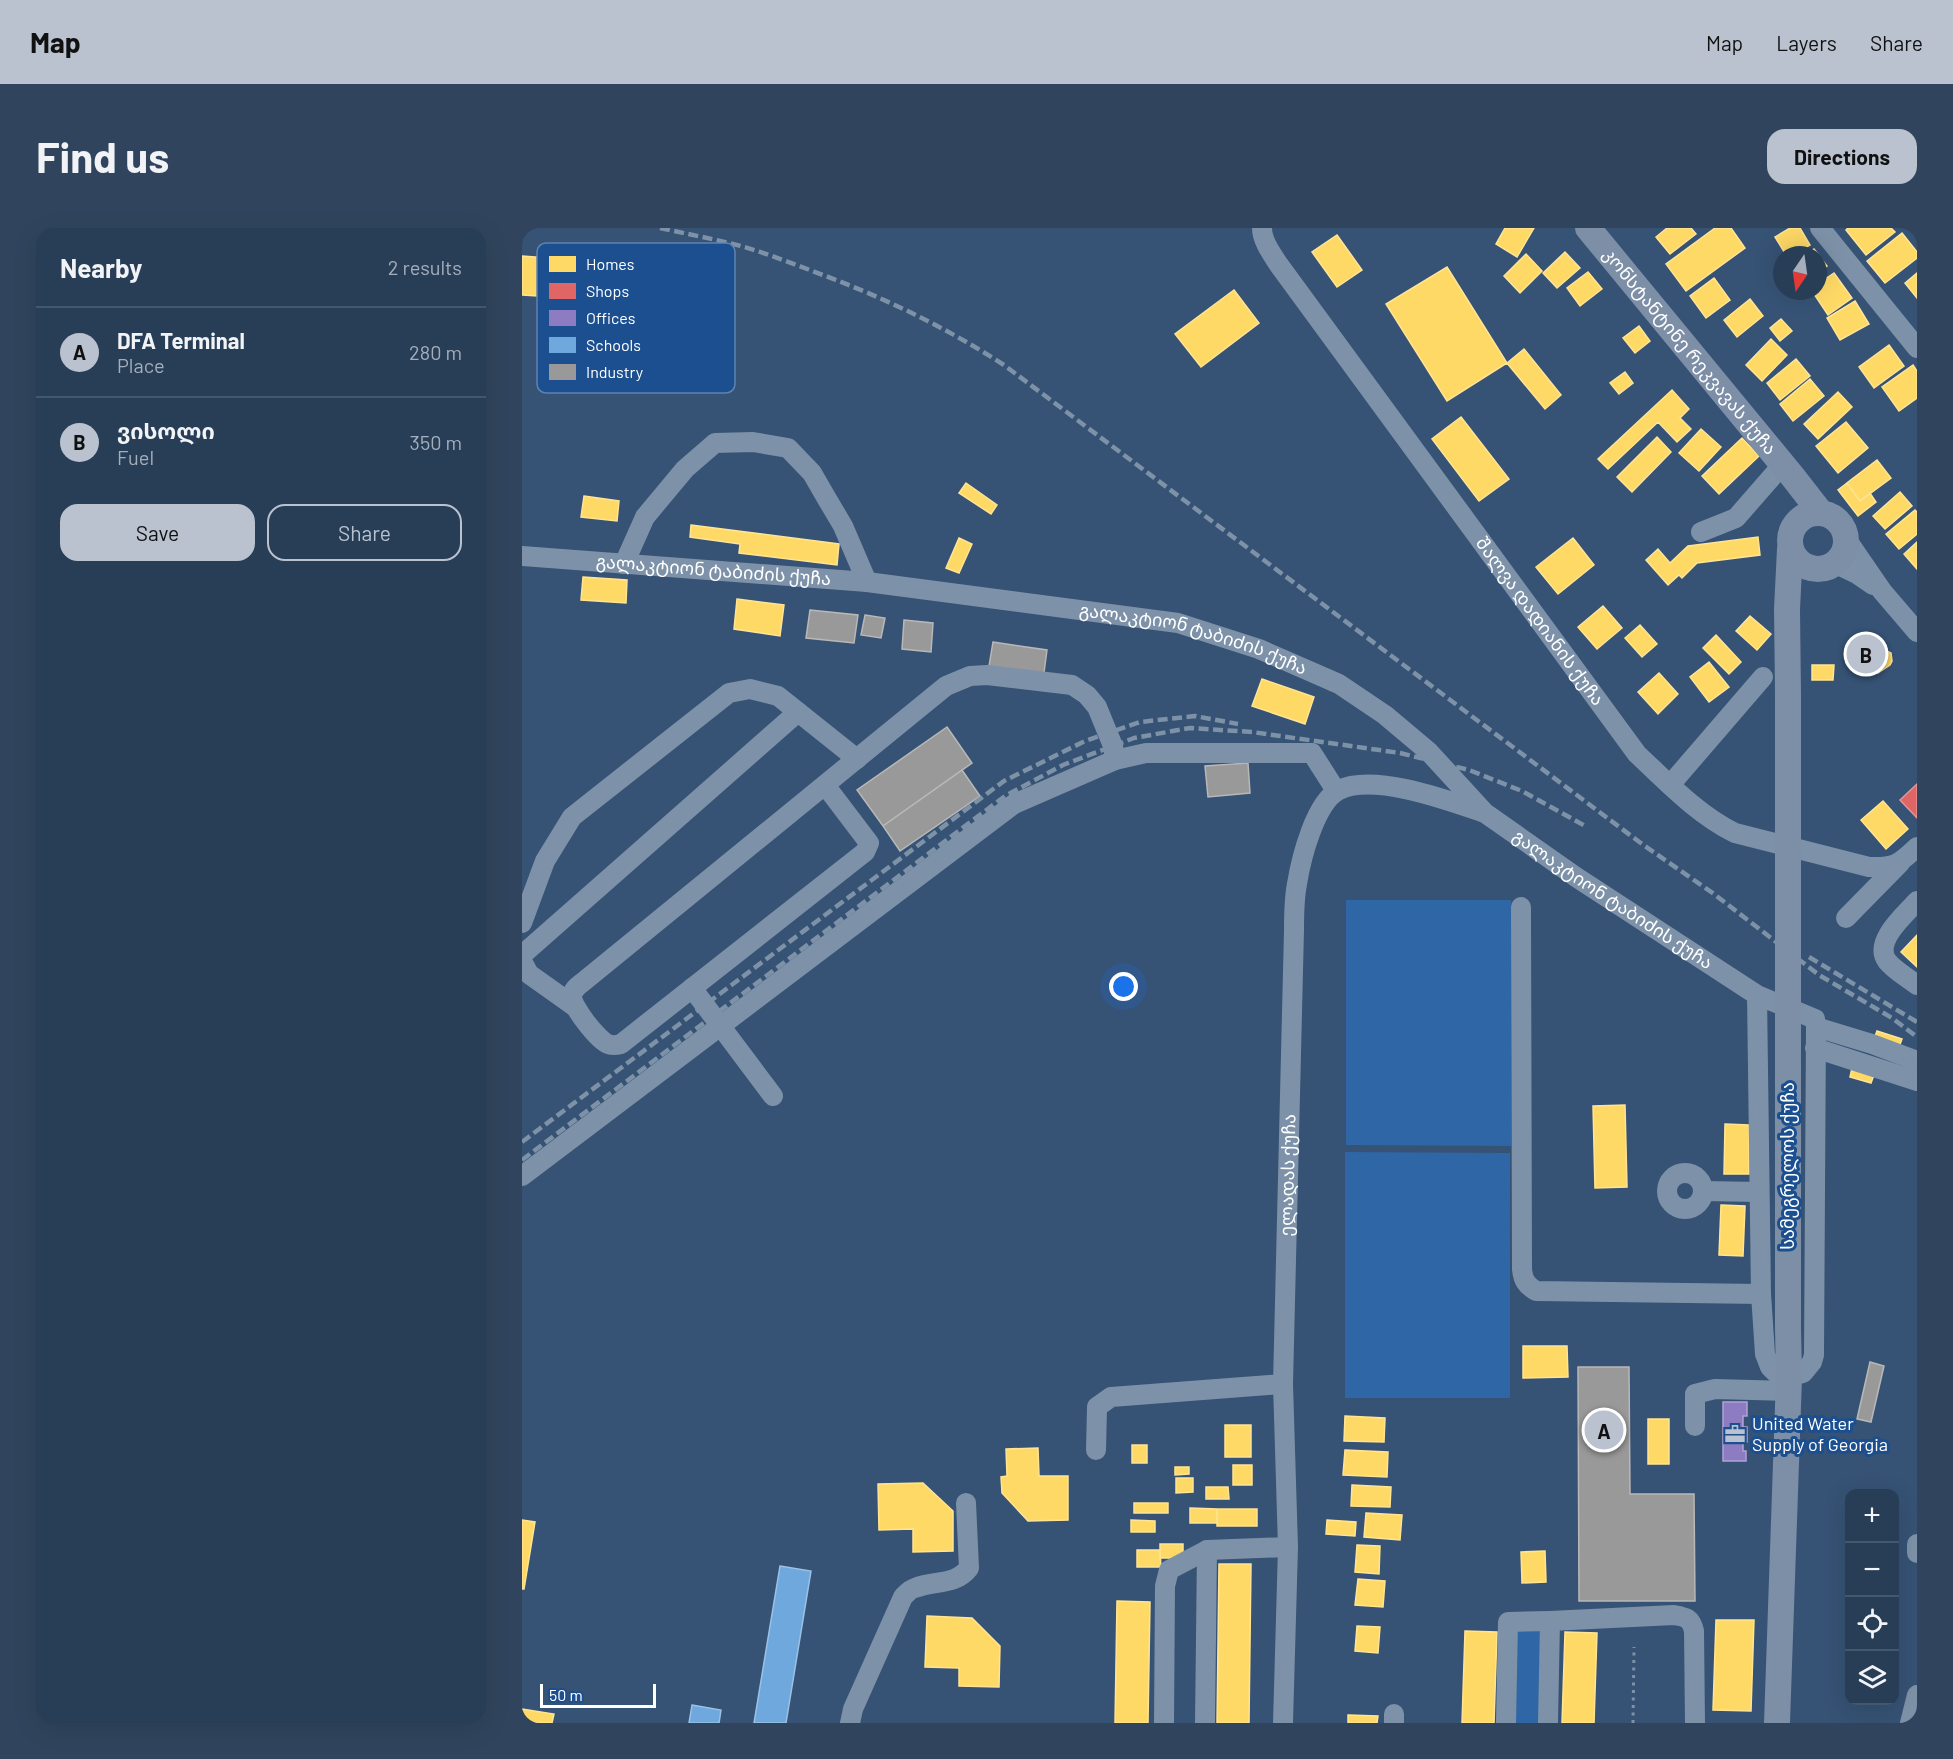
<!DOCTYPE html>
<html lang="en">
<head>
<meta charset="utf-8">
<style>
  body { margin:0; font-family:Barlow,"Noto Sans Georgian",sans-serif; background:#30455d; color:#f1f3f6 }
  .controls { position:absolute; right:18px; bottom:18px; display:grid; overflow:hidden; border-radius:12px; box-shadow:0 6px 24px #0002 }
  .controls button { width:54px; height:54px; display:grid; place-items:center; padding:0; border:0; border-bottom:2px solid #44576d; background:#283e57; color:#f1f3f6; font:30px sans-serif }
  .compass { position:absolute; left:1251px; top:18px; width:54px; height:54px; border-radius:50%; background:#283e57; box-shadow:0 6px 24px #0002; rotate:193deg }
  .scale { position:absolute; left:18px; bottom:15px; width:116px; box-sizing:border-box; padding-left:6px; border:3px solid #fff; border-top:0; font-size:16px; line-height:21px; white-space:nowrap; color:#fff; -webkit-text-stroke:4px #1b4f8f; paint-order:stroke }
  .you { position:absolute; left:602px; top:759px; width:21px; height:21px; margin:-15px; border:4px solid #fff; border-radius:50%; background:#1a73e8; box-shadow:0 0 0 9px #1a73e833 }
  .badge { display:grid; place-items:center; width:39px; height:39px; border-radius:50%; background:#b9c2ce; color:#111; font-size:20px; font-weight:700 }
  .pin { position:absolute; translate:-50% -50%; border:3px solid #fff; box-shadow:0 2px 6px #0006 }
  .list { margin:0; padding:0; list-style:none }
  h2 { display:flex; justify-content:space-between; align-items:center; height:78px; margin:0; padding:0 24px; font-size:26px }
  h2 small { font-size:20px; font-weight:400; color:#a5aeba }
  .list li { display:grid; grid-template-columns:39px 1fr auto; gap:18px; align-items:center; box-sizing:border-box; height:90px; padding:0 24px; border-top:2px solid #44576d }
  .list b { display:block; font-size:22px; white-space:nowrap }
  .list p { margin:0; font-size:20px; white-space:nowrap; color:#a5aeba }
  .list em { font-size:20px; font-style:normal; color:#a5aeba }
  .actions { display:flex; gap:12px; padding:18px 24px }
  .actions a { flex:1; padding:14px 0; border:2px solid #b9c2ce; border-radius:18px; text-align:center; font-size:21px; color:#b9c2ce }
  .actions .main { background:#b9c2ce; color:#111 }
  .icon { flex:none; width:33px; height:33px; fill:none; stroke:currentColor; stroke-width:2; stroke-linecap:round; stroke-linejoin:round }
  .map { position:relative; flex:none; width:1395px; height:1495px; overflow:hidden; border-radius:18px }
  header { display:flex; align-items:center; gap:36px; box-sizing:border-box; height:84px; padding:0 30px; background:#b9c2ce; color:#111 }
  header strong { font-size:28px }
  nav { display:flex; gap:33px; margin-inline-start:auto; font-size:21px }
  .intro { display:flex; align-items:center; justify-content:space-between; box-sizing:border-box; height:144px; padding:0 36px }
  h1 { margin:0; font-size:42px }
  .button { padding:15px 27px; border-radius:18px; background:#b9c2ce; color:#111; font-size:21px; font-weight:700 }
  main { display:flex; gap:36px; padding:0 36px }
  aside { flex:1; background:#283e57; border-radius:18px; box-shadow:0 6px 24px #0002 }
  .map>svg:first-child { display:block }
  .green { fill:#2f66a5 }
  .homes { fill:#ffd966; stroke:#ffe494; stroke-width:1.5 }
  .shops { fill:#e06666; stroke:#e99494; stroke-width:1.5 }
  .offices { fill:#8e7cc3; stroke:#b0a3d5; stroke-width:1.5 }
  .schools { fill:#6fa8dc; stroke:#9ac2e6; stroke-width:1.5 }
  .industry { fill:#999; stroke:#b8b8b8; stroke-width:1.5 }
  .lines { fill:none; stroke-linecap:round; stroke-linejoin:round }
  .path { stroke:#7d92a8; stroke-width:3; stroke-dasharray:3 4.5; stroke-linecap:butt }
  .minor { stroke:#7d92a8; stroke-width:20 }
  .major { stroke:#7d8ea7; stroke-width:26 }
  .rail { stroke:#7e92a7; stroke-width:4.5; stroke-dasharray:10 4.5; stroke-linecap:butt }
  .major-bridge { stroke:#7d8ea7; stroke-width:26 }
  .labels { text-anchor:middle; stroke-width:6; stroke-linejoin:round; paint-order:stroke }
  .street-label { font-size:18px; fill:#fff; stroke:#1b4f8f }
  .poi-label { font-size:18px; fill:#fff; stroke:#1b4f8f; text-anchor:start }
  .key { fill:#1b4f8f; stroke:#5f84b1; stroke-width:1.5 }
  .key-label { font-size:16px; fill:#fff }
</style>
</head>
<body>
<header>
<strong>Map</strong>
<nav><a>Map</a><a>Layers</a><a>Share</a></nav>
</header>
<div class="intro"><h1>Find us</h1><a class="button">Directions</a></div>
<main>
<aside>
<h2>Nearby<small>2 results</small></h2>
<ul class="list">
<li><span class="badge">A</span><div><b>DFA Terminal</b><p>Place</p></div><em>280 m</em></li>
<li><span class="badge">B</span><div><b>ვისოლი</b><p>Fuel</p></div><em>350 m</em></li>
</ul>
<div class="actions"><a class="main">Save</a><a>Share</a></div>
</aside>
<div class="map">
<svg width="1395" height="1495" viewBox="0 0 1395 1495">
  <rect width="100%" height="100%" fill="#365274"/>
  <!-- green -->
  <path class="green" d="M 824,672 L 989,672 L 989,918 L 824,917 Z
    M 823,924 L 988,925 L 988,1170 L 823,1170 Z
    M 1028,1393 L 1026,1495 L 984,1495 L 986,1394 Z"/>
  <!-- homes -->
  <path class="homes" d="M 983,0 L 1012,0 L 995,29 L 974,16 Z
    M 1145,0 L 1169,0 L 1174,6 L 1148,26 L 1134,9 Z
    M 1193,0 L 1209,0 L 1223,20 L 1164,63 L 1144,36 Z
    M 1268,0 L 1278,0 L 1288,17 L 1271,27 L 1264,27 L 1253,9 Z
    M 1326,0 L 1369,0 L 1373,4 L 1344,27 L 1324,2 Z
    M 1380,5 L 1395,24 L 1395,30 L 1363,55 L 1345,33 Z
    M 815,7 L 840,42 L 815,59 L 790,24 Z
    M 1292,21 L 1305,38 L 1296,44 L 1296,27 L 1283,27 Z
    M 1043,24 L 1058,40 L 1035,60 L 1021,45 Z
    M 1004,26 L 1020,43 L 998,65 L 982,48 Z
    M 0,28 L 66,33 L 63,71 L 0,67 Z
    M 925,39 L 985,135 L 925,173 L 864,76 Z
    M 1066,44 L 1080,61 L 1058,78 L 1045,60 Z
    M 1312,45 L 1330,70 L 1306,87 L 1290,63 L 1296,63 L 1296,56 Z
    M 1395,45 L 1395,70 L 1383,55 Z
    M 1192,50 L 1208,72 L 1184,90 L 1168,68 Z
    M 712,62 L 737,95 L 679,139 L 653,106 Z
    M 1228,71 L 1241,88 L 1215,109 L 1202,92 Z
    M 1333,73 L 1347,96 L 1318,112 L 1305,90 Z
    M 1259,91 L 1270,103 L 1258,113 L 1248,100 Z
    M 1117,98 L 1128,113 L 1113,125 L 1101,110 Z
    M 1249,111 L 1265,127 L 1240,153 L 1224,137 Z
    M 1367,117 L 1382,138 L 1352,160 L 1337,139 Z
    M 1002,121 L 1039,167 L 1023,181 L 985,135 Z
    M 1274,131 L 1288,148 L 1258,172 L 1245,155 Z
    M 1391,137 L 1395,143 L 1395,170 L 1377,183 L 1360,159 Z
    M 1103,144 L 1111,155 L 1097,166 L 1088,155 Z
    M 1288,151 L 1302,168 L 1271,193 L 1258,176 Z
    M 1150,162 L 1167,181 L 1158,190 L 1169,201 L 1155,214 L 1136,194 L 1086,241 L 1076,231 Z
    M 1316,164 L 1330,179 L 1296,211 L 1282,196 Z
    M 939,189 L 987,251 L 957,273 L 910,211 Z
    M 1324,194 L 1346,220 L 1316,245 L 1294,218 Z
    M 1179,201 L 1199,219 L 1177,243 L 1157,225 Z
    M 1135,209 L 1149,224 L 1110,264 L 1095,249 Z
    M 1220,210 L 1237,228 L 1197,266 L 1180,248 Z
    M 1355,232 L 1369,250 L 1338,273 L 1325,255 Z
    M 444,255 L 475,277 L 469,286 L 437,265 Z
    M 1325,255 L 1338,273 L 1348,265 L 1354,274 L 1336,288 L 1316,262 Z
    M 1378,264 L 1390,278 L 1363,301 L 1351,288 Z
    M 62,268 L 97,273 L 95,293 L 59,289 Z
    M 1393,282 L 1395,284 L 1395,306 L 1377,321 L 1364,306 Z
    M 169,297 L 317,316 L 315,337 L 217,325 L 218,316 L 168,309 Z
    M 1236,309 L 1238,327 L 1175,335 L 1160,350 L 1157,347 L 1146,357 L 1124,332 L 1136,321 L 1148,335 L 1166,318 Z
    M 437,310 L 450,316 L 437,345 L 424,340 Z
    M 1051,310 L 1072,337 L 1036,366 L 1014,339 Z
    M 1395,314 L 1395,341 L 1382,326 Z
    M 61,349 L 105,352 L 104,375 L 59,372 Z
    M 215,371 L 262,377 L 258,408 L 212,401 Z
    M 1081,378 L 1100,400 L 1075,421 L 1056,399 Z
    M 1228,388 L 1249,406 L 1235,422 L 1214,403 Z
    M 1118,397 L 1135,416 L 1120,429 L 1103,410 Z
    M 1194,407 L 1219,434 L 1207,446 L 1181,420 Z
    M 1357,421 L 1361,421 L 1369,425 L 1370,433 L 1368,437 L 1356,445 L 1347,445 L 1344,443 L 1342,434 L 1344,430 Z
    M 1187,434 L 1207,459 L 1187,474 L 1168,449 Z
    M 1290,437 L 1312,437 L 1311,452 L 1290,452 Z
    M 1137,445 L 1156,466 L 1136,486 L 1116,464 Z
    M 740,451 L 792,469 L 783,496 L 730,478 Z
    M 1361,573 L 1386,601 L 1364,621 L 1339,592 Z
    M 1395,707 L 1395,739 L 1379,724 Z
    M 1355,803 L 1380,811 L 1377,819 L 1352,811 Z
    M 1330,840 L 1352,847 L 1349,855 L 1328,849 Z
    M 1103,877 L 1105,959 L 1073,960 L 1071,878 Z
    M 1203,896 L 1227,897 L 1227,946 L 1202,946 Z
    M 1199,977 L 1223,978 L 1221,1028 L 1197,1027 Z
    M 1001,1118 L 1045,1118 L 1046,1149 L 1001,1150 Z
    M 823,1188 L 863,1190 L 862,1214 L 822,1213 Z
    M 1126,1191 L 1147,1191 L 1147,1236 L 1126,1236 Z
    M 703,1197 L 729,1197 L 729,1229 L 703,1229 Z
    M 610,1217 L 625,1217 L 625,1235 L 610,1235 Z
    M 516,1220 L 517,1248 L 546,1248 L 546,1292 L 506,1293 L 480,1265 L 479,1249 L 485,1248 L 484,1221 Z
    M 823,1222 L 866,1224 L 865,1249 L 821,1247 Z
    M 711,1237 L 730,1237 L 730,1257 L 711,1257 Z
    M 653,1239 L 667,1239 L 667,1246 L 653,1247 Z
    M 654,1250 L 671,1250 L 671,1264 L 654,1265 Z
    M 401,1255 L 431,1283 L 431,1323 L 391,1324 L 391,1301 L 357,1302 L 356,1256 Z
    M 830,1257 L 869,1259 L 868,1279 L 829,1278 Z
    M 684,1259 L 706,1259 L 707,1271 L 684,1271 Z
    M 612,1275 L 646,1275 L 646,1285 L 612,1285 Z
    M 668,1280 L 695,1281 L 695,1295 L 668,1295 Z
    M 695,1281 L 735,1281 L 735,1298 L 695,1298 Z
    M 844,1285 L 880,1287 L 878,1312 L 842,1309 Z
    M 0,1292 L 13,1294 L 2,1361 L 0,1361 Z
    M 609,1292 L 633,1293 L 633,1304 L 609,1304 Z
    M 805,1292 L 834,1294 L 833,1308 L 804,1306 Z
    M 638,1316 L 661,1316 L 661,1330 L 638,1330 Z
    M 835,1317 L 858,1318 L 857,1346 L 833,1344 Z
    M 615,1322 L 638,1322 L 639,1339 L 615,1339 Z
    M 1023,1323 L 1024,1354 L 1000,1355 L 999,1324 Z
    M 697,1336 L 729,1336 L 727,1495 L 695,1495 Z
    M 836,1351 L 863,1353 L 861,1379 L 833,1377 Z
    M 595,1373 L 628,1374 L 626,1495 L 593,1495 Z
    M 405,1388 L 450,1390 L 478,1418 L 477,1459 L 437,1458 L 437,1440 L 403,1439 Z
    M 1194,1392 L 1232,1392 L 1229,1483 L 1191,1482 Z
    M 835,1398 L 858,1399 L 856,1425 L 833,1423 Z
    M 943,1403 L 975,1404 L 972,1495 L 940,1495 Z
    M 1043,1404 L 1075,1405 L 1072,1495 L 1040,1495 Z
    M 0,1481 L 32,1486 L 30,1495 L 0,1495 Z
    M 826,1487 L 856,1488 L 855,1495 L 826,1495 Z"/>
  <!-- shops -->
  <path class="shops" d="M 1395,556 L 1395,590 L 1378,572 Z"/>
  <!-- offices -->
  <path class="offices" d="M 1201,1174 L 1225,1174 L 1225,1188 L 1221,1188 L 1221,1199 L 1225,1199 L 1225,1214 L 1221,1214 L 1221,1223 L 1224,1223 L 1224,1233 L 1201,1233 Z"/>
  <!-- schools -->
  <path class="schools" d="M 258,1338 L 289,1343 L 264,1495 L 232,1495 Z
    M 170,1477 L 199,1482 L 197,1495 L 167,1495 Z"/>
  <!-- industry -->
  <path class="industry" d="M 288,382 L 336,387 L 332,415 L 284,410 Z
    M 343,387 L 363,390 L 359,410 L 339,407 Z
    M 382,392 L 411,395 L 409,424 L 380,421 Z
    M 471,414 L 525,422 L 521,452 L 466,444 Z
    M 425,499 L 450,535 L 361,598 L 335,562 Z
    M 726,535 L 728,565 L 686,569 L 683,538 Z
    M 440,542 L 458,568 L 378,623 L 361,598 Z
    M 1348,1134 L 1362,1138 L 1349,1194 L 1335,1191 Z
    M 1056,1139 L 1107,1139 L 1108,1266 L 1172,1266 L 1173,1373 L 1057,1373 Z"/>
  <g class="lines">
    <!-- path -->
    <path class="path" d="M 1111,1495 L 1112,1419"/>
    <!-- minor -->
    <g class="minor">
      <path id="s1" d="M 740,0 C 740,13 750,26 757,37 L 1115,526 C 1145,554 1176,587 1213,605 L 1347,639 C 1373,640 1377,636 1395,619"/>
      <path d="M 1298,0 L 1395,120"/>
      <path d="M 1179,304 L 1214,290 L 1261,236"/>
      <path d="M 1325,312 L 1360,363 L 1395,404"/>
      <path id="s2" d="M 0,328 L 345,354 L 656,395 L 737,421 L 817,456 L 863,487 L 907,524 L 963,585 L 1054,649 L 1235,767 L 1293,791 L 1294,799 L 1292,1127 L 1290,1134 L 1281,1145 L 1267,1149 L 1254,1145 L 1248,1139 L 1243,1126 L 1239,1066 L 1235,767"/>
      <path d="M 102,336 L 123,289 L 163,241 L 193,215 L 231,214 L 266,220 L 290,245 L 305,271 L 321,298 L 345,354"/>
      <path d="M 1314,336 L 1335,346 L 1351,357"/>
      <path d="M 303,557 L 347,615 L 343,624 L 99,816 C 95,817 90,818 86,816 C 76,812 49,778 50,768 C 51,761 56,758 61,754 L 424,458 L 448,448 L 465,447 L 550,457 L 565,467 L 575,479 L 591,518 L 593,532"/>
      <path d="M 1148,557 L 1241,449"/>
      <path d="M 1395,673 C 1383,687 1351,713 1365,733 C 1372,742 1386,750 1395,757"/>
      <path d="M 999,679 L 1000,1041 C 1001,1052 1004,1057 1014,1063 L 1239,1066"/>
      <path d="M 1324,690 L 1378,635"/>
      <path d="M 0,695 L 23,633 L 50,589 L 207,465 L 228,461 L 256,468 L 335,531"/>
      <path d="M 0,727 L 276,484"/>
      <path d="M 0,733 L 7,746 L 52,778"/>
      <path d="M 170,760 L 251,868"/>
      <path d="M 1294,799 L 1350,816 L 1395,833"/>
      <path d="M 1293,820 L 1395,853"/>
      <circle cx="1163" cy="963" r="18"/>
      <path d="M 0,948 L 492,576 L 593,532 L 624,525 L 790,525 L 811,558 L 817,562"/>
      <path d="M 1181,963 L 1237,964"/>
      <path d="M 1173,1198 L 1173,1166 L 1193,1161 L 1267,1163"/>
      <path d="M 574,1222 L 575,1179 L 589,1169 L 761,1156"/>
      <path d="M 1395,1316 L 1395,1325"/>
      <path d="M 1028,1393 L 1152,1387 C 1164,1389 1169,1390 1172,1403 L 1173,1495"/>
      <path d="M 328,1495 L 331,1481 L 381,1369 C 384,1366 388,1361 393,1360 C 412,1352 433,1358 447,1340 L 444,1275"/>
      <path d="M 642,1495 L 643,1358 L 647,1342 L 685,1322 L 766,1319"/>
      <path d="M 683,1495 L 685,1322"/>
      <path id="s3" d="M 761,1495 L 766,1319 L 761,1156 L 772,702 C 772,687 772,671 775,656 C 779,631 793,574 817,562 C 852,545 925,572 960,584"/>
      <path d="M 872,1495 L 872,1486"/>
      <path d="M 984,1495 L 986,1394 L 1028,1393 L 1026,1495"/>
      <path d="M 1388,1495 L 1395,1467"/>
    </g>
    <!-- major -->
    <g class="major">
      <path id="s4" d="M 1066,0 L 1271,249 L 1299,285"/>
      <circle cx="1296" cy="313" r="28"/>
      <path d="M 1266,466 L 1265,381 L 1268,321"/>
      <path d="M 1255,1495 L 1267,1149 L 1266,1100"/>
    </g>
    <!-- rail -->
    <path class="rail" d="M 138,0 C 165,6 192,11 219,18 C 247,26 274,37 301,47 C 367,72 423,99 482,137 L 1120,616 L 1192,666 L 1297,747 L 1370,790 L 1395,809
      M 1287,729 L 1395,794
      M 0,914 L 482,553 L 563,513 L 618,494 L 673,488 L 716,496
      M 0,932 L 483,568 L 541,537 L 612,510 L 668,500 L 730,504 L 878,525 L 947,542 L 1000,563 L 1065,599"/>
    <!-- major-bridge -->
    <path class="major-bridge" d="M 1266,1100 L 1266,466"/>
  </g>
  <!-- icons -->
  <defs>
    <g id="office-bare" transform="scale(1.62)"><path d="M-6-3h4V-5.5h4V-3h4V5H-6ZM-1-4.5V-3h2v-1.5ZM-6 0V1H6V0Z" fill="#b9c2ce" stroke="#1b4f8f" stroke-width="2.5" paint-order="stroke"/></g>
  </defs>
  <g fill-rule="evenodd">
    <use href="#office-bare" x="1213" y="1206"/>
  </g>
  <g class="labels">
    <!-- street labels -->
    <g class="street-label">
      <text dy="6" stroke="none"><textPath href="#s4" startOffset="160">კონსტანტინე რეკვავას ქუჩა</textPath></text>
      <text dy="6" stroke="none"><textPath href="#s2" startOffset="192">გალაკტიონ ტაბიძის ქუჩა</textPath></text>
      <text dy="6" stroke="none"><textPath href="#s1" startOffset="483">შალვა დადიანის ქუჩა</textPath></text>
      <text dy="6" stroke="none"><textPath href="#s2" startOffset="678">გალაკტიონ ტაბიძის ქუჩა</textPath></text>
      <text dy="6" stroke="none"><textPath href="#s2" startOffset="1182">გალაკტიონ ტაბიძის ქუჩა</textPath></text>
      <text transform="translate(1266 938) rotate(-90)" y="6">სამეგრელოს ქუჩა</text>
      <text dy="6" stroke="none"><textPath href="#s3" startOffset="548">ელადას ქუჩა</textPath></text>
    </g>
    <!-- poi labels -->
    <g class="poi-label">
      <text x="1230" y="1202">United Water<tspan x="1230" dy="21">Supply of Georgia</tspan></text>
    </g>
  </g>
  <!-- legend -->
  <rect x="15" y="15" width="198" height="150" rx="9" class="key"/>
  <rect x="27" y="28" width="27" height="16" fill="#ffd966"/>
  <rect x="27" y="55" width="27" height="16" fill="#e06666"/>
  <rect x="27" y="82" width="27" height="16" fill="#8e7cc3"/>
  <rect x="27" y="109" width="27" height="16" fill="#6fa8dc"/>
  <rect x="27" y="136" width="27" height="16" fill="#999"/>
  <g class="key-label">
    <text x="64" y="42">Homes</text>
    <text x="64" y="69">Shops</text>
    <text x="64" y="96">Offices</text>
    <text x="64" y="123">Schools</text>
    <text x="64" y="150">Industry</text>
  </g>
</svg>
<div class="controls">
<button>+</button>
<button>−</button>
<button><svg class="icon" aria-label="locate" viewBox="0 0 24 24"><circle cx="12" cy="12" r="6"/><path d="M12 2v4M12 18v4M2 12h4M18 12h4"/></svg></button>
<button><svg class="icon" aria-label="layers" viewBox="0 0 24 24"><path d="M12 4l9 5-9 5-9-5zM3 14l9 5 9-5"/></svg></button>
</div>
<svg class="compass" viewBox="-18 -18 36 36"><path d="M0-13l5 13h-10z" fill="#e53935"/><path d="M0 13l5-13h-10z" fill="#a5aeba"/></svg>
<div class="scale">50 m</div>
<div class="you"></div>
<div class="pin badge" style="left:1082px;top:1202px">A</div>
<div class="pin badge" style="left:1344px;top:426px">B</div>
</div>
</main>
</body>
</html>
